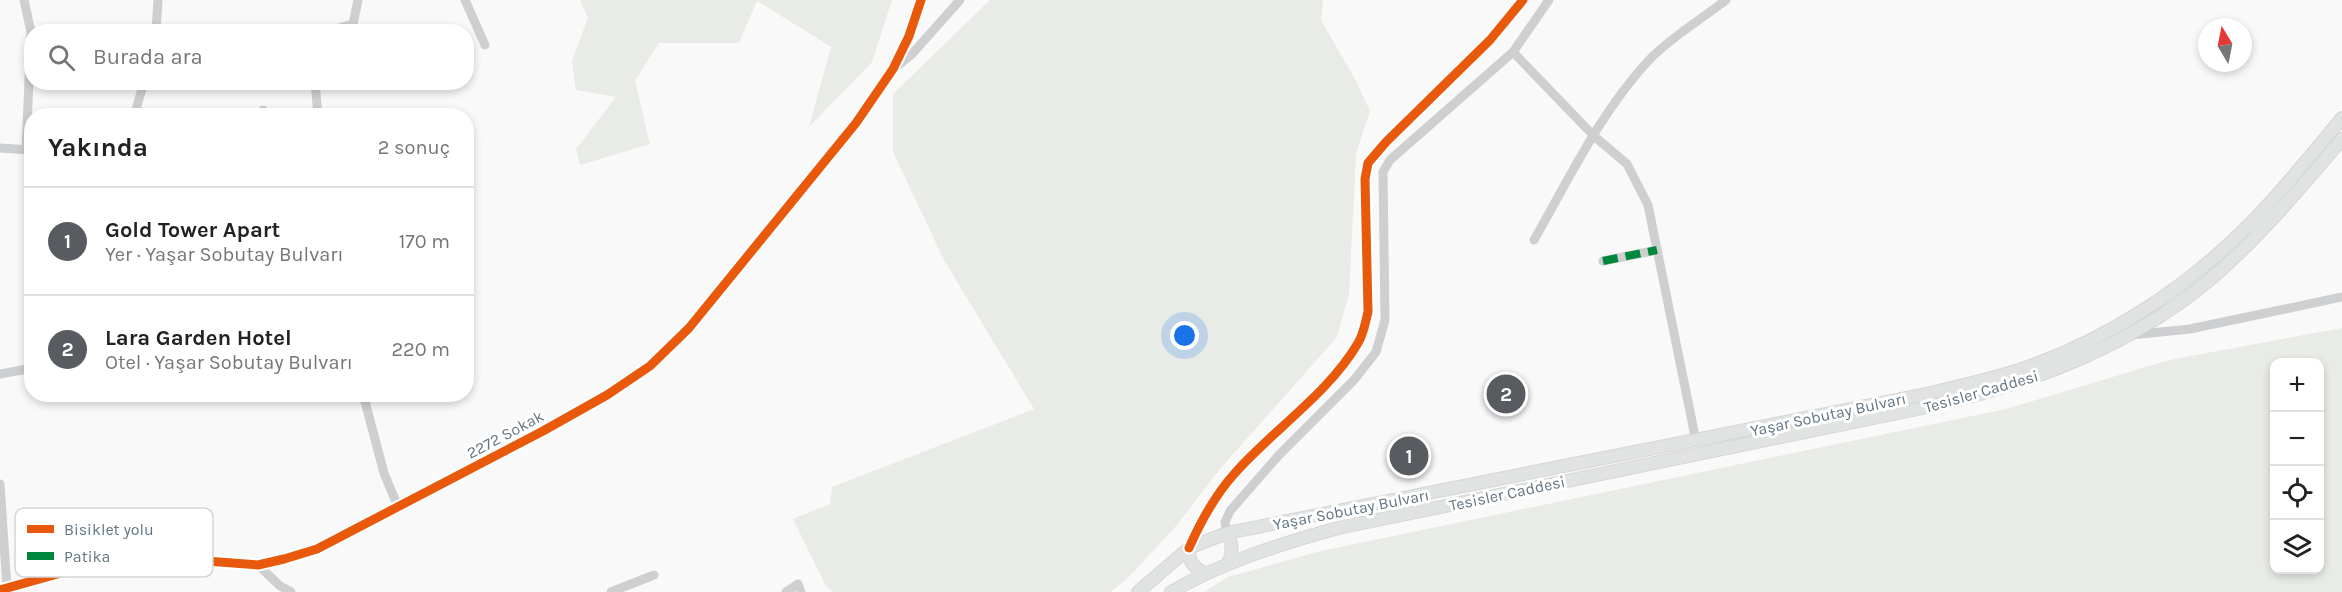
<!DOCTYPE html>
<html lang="tr">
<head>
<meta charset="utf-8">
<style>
  body { margin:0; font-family:Karla,sans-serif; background:#f6f6f6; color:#222 }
  .controls { position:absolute; right:18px; bottom:18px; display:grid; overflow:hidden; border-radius:12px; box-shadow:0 3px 9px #0003 }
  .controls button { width:54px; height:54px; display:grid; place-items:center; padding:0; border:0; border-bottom:2px solid #e0e0e0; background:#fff; color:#222; font:30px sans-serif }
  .compass { position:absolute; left:2198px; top:18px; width:54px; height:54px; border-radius:50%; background:#fff; box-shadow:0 3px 9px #0003; rotate:350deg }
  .you { position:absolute; left:1185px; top:336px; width:21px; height:21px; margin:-15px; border:4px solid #fff; border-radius:50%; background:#1a73e8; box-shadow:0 0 0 9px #1a73e833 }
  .badge { display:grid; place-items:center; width:39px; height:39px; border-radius:50%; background:#585c60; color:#fff; font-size:20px; font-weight:700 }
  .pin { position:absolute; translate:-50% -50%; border:3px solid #fff; box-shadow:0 2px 6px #0006 }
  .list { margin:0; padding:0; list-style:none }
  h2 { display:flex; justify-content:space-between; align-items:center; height:78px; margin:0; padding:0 24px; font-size:26px }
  h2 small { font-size:20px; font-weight:400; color:#767676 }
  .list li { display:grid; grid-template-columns:39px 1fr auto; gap:18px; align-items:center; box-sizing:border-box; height:108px; padding:0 24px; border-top:2px solid #e0e0e0 }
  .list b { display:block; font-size:22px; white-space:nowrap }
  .list p { margin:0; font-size:20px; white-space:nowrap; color:#767676 }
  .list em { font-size:20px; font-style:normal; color:#767676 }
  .icon { flex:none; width:33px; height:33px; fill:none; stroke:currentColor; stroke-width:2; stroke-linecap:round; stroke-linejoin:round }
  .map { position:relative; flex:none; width:2342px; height:592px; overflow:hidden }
  .search { position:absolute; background:#fff; box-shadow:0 3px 9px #0003; left:24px; top:24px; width:450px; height:66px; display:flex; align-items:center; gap:15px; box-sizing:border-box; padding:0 21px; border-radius:24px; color:#767676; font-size:22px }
  .panel { position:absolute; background:#fff; box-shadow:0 3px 9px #0003; left:24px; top:108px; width:450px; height:294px; border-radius:24px }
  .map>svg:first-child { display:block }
  .green { fill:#e8ebe6; fill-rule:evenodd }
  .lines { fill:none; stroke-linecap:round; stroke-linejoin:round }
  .major-casing { stroke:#d5d6d7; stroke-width:14 }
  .minor { stroke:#cecfd0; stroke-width:9 }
  .major { stroke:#e1e2e2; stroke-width:12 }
  .quiet { stroke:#00873e; stroke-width:8; stroke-dasharray:15 8; stroke-linecap:butt }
  .cycleway-casing { stroke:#fff; stroke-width:13 }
  .cycleway { stroke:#e8590c; stroke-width:9 }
  .labels { text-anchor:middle; stroke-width:6; stroke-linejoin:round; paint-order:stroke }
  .street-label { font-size:16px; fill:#657683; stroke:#fff }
  .key { fill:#fff; stroke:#d1d6da; stroke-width:1.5 }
  .key-label { font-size:16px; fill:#657683 }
</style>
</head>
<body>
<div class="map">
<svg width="2342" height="592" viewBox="0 0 2342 592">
  <rect width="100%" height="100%" fill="#f9f9f9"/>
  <!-- green -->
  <path class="green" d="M 580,0 L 892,0 L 872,62 L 809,127 L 831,47 L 757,1 L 739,43 L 659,43 L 635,81 L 650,144 L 580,165 L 576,149 L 616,97 L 576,90 L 572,61 L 588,18 Z
    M 990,0 L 1323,0 L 1321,20 L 1356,81 L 1370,111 L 1356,154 L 1349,294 L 1337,337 L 1219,470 L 1177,525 L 1127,579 L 1110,592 L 833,592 L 826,586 L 793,519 L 830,504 L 832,487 L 1034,409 L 944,260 L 893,152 L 893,94 Z
    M 2342,328 L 2342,592 L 1204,592 L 1228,577 L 1321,551 L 2006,409 L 2169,360 ZM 2274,362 L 2320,362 L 2320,570 L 2274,570 Z"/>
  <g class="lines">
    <!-- major casing -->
    <g class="major-casing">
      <path id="major" d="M 1227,533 C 1233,544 1233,553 1228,564
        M 1189,548 C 1189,562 1192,566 1204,573
        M 1138,592 L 1189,548 L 1227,533 L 1926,394 C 1957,387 1988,380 2019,370 C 2107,341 2188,287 2252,222 C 2284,189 2313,153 2342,118
        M 1171,592 C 1223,562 1280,544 1338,528 L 1932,406 C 2037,382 2140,343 2222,269 C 2266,229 2304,184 2342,139"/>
    </g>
    <!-- minor -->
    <path class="minor" d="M 24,0 L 31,32 L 26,150
      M 465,0 L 485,45
      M 156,32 L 158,0
      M 324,32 L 353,24 L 358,0
      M 1513,52 L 1594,136 L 1627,164 L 1648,205 L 1696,441
      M 895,68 L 912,54 L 960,0
      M 315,82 L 318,116
      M 134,116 L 144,82
      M 261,116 L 263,110
      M 0,148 L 31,150
      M 1534,240 C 1569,179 1601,111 1650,59 C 1670,38 1703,18 1726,0
      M 1603,261 L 1657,250
      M 2131,335 L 2190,329 L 2342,297
      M 0,374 L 32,368
      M 363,394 L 384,473 L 398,507
      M 0,484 L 7,588
      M 1227,533 L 1225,522 L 1230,511 L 1279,455 L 1354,380 L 1376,352 L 1385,320 L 1383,172 L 1390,160 L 1513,52 L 1549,0
      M 1189,548 C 1200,523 1216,494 1235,473 C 1273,430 1329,393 1358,343 C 1364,333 1365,323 1368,312 L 1365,179 L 1368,163 L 1386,142 L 1490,40 L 1523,0
      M 258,565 L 280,586 L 291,592
      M 0,590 L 104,561 L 139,556 L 258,565 L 284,559 L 317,549 L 543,431 L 607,395 L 650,366 L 689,328 L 856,123 L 893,69 L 909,36 L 921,0
      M 611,592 L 654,575
      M 786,592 L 798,584 L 801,592"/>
    <!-- major -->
    <use href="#major" class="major"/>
    <!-- quiet -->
    <path class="quiet" d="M 1603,261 L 1657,250"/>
    <!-- cycleway casing -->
    <g class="cycleway-casing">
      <path id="cycleway" d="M 1189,548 C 1200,523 1216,494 1235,473 C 1273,430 1329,393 1358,343 C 1364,333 1365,323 1368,312 L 1365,179 L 1368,163 L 1386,142 L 1490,40 L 1523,0
        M 0,590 L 104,561 L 139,556 L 258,565 L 284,559 L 317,549 L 543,431 L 607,395 L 650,366 L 689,328 L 856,123 L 893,69 L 909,36 L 921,0"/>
    </g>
    <!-- cycleway -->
    <use href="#cycleway" class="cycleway"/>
  </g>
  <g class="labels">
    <!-- street labels -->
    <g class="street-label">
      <text transform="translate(1981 391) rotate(-16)" y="6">Tesisler Caddesi</text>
      <text transform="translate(1828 414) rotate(-12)" y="6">Yaşar Sobutay Bulvarı</text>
      <text transform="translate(505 434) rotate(-28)" y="6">2272 Sokak</text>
      <text transform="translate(1507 493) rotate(-12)" y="6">Tesisler Caddesi</text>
      <text transform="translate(1351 509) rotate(-11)" y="6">Yaşar Sobutay Bulvarı</text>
    </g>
  </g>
  <!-- legend -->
  <rect x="15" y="508" width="198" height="69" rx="9" class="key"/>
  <rect x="27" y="525" width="27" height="8" fill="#e8590c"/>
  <rect x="27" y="552" width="27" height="8" fill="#00873e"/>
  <g class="key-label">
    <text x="64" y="535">Bisiklet yolu</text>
    <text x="64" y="562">Patika</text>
  </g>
</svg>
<div class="controls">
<button>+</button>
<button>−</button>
<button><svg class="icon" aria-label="locate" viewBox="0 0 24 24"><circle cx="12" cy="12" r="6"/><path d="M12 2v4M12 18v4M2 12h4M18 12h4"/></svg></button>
<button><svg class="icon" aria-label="layers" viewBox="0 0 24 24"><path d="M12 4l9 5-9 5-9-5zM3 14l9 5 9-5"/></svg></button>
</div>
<svg class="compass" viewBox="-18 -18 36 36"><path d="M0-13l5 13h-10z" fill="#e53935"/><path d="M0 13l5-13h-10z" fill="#767676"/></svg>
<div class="you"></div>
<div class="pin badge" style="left:1409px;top:456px">1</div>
<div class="pin badge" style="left:1506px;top:394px">2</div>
<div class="search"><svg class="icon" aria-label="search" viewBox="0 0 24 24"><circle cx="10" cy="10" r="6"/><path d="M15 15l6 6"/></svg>Burada ara</div>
<section class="panel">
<h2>Yakında<small>2 sonuç</small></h2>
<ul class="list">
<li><span class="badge">1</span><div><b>Gold Tower Apart</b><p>Yer · Yaşar Sobutay Bulvarı</p></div><em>170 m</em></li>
<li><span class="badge">2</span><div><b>Lara Garden Hotel</b><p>Otel · Yaşar Sobutay Bulvarı</p></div><em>220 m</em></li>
</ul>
</section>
</div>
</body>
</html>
